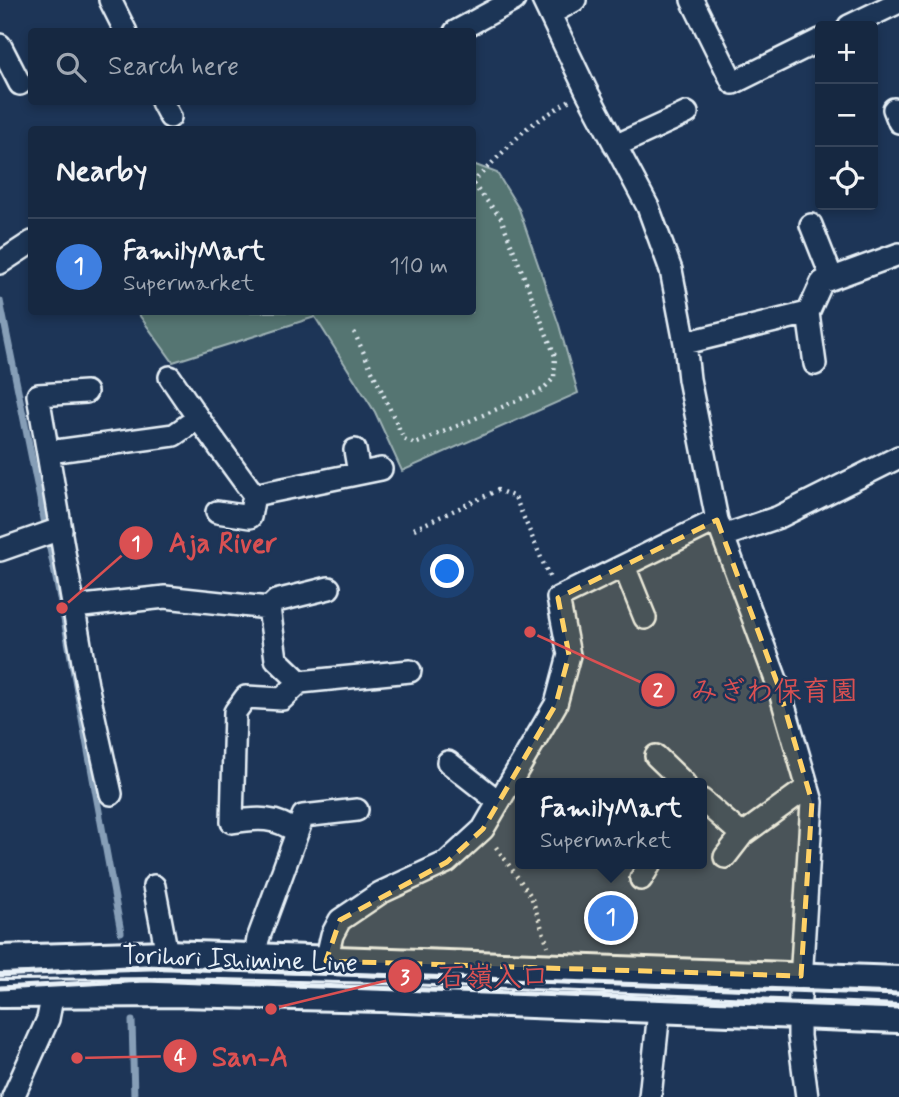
<!DOCTYPE html>
<html lang="en">
<head>
<meta charset="utf-8">
<style>
  body { margin:0; font-family:Mynerve,"Klee One",sans-serif; background:#1f3048; color:#f1f3f6 }
  .controls { position:absolute; right:21px; top:21px; display:grid; overflow:hidden; border-radius:7px; box-shadow:0 4px 10px #0003 }
  .controls button { width:63px; height:63px; display:grid; place-items:center; padding:0; border:0; border-bottom:2px solid #35445a; background:#162841; color:#f1f3f6; font:35px sans-serif }
  .you { position:absolute; left:448px; top:572px; width:24px; height:24px; margin:-18px; border:5px solid #fff; border-radius:50%; background:#1a73e8; box-shadow:0 0 0 10px #1a73e833 }
  .badge { display:grid; place-items:center; width:46px; height:46px; border-radius:50%; background:#ffd166; color:#fff; font-size:23px; font-weight:700 }
  .pin { position:absolute; translate:-50% -50%; border:4px solid #fff; box-shadow:0 2px 7px #0006 }
  .popup { position:absolute; left:515px; top:778px; width:192px; height:91px; box-sizing:border-box; display:grid; place-content:center; border-radius:7px; background:#162841; filter:drop-shadow(0 2px 5px #0005); font-size:23px; white-space:nowrap; color:#9ea6b1 }
  .popup b { font-size:26px; color:#f1f3f6 }
  .popup::after { content:''; position:absolute; left:50%; top:100%; margin-left:-14px; border:14px solid transparent; border-top-color:#162841 }
  .list { margin:0; padding:0; list-style:none }
  h2 { display:flex; justify-content:space-between; align-items:center; height:91px; margin:0; padding:0 28px; font-size:30px }
  h2 small { font-size:23px; font-weight:400; color:#9ea6b1 }
  .list li { display:grid; grid-template-columns:46px 1fr auto; gap:21px; align-items:center; box-sizing:border-box; height:98px; padding:0 28px; border-top:2px solid #35445a }
  .list b { display:block; font-size:26px; white-space:nowrap }
  .list p { margin:0; font-size:23px; white-space:nowrap; color:#9ea6b1 }
  .list em { font-size:23px; font-style:normal; color:#9ea6b1 }
  .icon { flex:none; width:38px; height:38px; fill:none; stroke:currentColor; stroke-width:2; stroke-linecap:round; stroke-linejoin:round }
  .map { position:relative; flex:none; width:899px; height:1097px; overflow:hidden }
  .search { position:absolute; background:#162841; box-shadow:0 4px 10px #0003; left:28px; top:28px; width:448px; height:77px; display:flex; align-items:center; gap:18px; box-sizing:border-box; padding:0 24px; border-radius:7px; color:#9ea6b1; font-size:26px }
  .panel { position:absolute; background:#162841; box-shadow:0 4px 10px #0003; left:28px; top:126px; width:448px; height:189px; border-radius:7px }
  .map>svg:first-child { display:block }
  .green { fill:#557472; stroke:#9eb2b5; stroke-width:2 }
  .lines { fill:none; stroke-linecap:round; stroke-linejoin:round }
  .stream { stroke:#869eb7; stroke-width:7 }
  .minor-casing { stroke:#e8f1f8; stroke-width:26 }
  .tertiary-casing { stroke:#e8f1f8; stroke-width:32 }
  .path { stroke:#e8f1f8; stroke-width:4.5; stroke-dasharray:2 5; stroke-linecap:butt }
  .minor { stroke:#1d3557; stroke-width:21 }
  .tertiary { stroke:#1d3557; stroke-width:26 }
  .rail { stroke:#e8f1f8; stroke-width:5 }
  .marked { fill:#ffd166; fill-opacity:0.2; stroke:#ffd166; stroke-width:5; stroke-dasharray:14 9; stroke-linejoin:round }
  .labels { text-anchor:middle; stroke-width:5; stroke-linejoin:round; paint-order:stroke }
  .street-label { font-size:26px; fill:#e8f1f8; stroke:#1d3557 }
  .leader { fill:none; stroke:#da5052; stroke-width:2.5 }
  .callout-dot { fill:#da5052; stroke:#1d3557; stroke-width:2.5 }
  .mark-label { font-size:21px; text-anchor:middle; font-weight:bold; fill:#fff }
  .callout-label { font-size:28px; text-anchor:middle; font-weight:bold; fill:#da5052; stroke:#1d3557; stroke-width:5; stroke-linejoin:round; paint-order:stroke }
</style>
</head>
<body>
<div class="map">
<svg width="899" height="1097" viewBox="0 0 899 1097">
  <rect width="100%" height="100%" fill="#1d3557"/>
  <filter id="ink" filterUnits="userSpaceOnUse"><feTurbulence type="fractalNoise" baseFrequency=".0143" numOctaves="2"/><feDisplacementMap in="SourceGraphic" scale="14" xChannelSelector="R" yChannelSelector="G"/><feConvolveMatrix kernelMatrix="1 2 1 2 8 2 1 2 1" color-interpolation-filters="sRGB"/></filter>
  <g filter="url(#ink)">
    <!-- green -->
    <path class="green" d="M 473,164 L 497,173 L 519,209 L 559,325 L 578,393 L 402,471 L 375,412 L 315,317 L 173,362 L 137,312 L 472,312 Z"/>
    <g class="lines">
      <!-- stream -->
      <path class="stream" d="M 0,301 L 62,608 L 121,932
        M 132,1021 L 134,1097"/>
      <!-- minor casing -->
      <g class="minor-casing">
        <path id="minor" d="M 110,0 L 126,32
          M 543,0 L 586,90 L 648,207 L 671,270 L 685,343 L 689,379 L 717,520 L 778,685 L 812,802 L 799,1013 L 799,1036 L 807,1097
          M 692,0 L 733,83 L 820,40
          M 550,14 L 575,0
          M 849,26 L 899,2
          M 455,32 L 514,0
          M 0,45 L 20,84
          M 162,102 L 170,117
          M 894,109 L 899,122
          M 615,146 L 687,113
          M 811,225 L 832,278
          M 0,263 L 32,242
          M 808,313 L 815,364
          M 685,343 L 808,313 L 822,282 L 899,254
          M 170,377 L 198,418
          M 355,450 L 359,473
          M 49,452 L 174,435 L 198,418 L 254,495 L 381,469
          M 217,512 L 250,517 L 254,495
          M 61,530 L 38,395 L 86,392
          M 723,536 L 779,517 L 899,457
          M 0,550 L 60,529 L 87,685 L 111,794
          M 624,566 L 645,618
          M 74,607 L 165,597 L 269,608 L 276,659 L 300,682 L 410,671
          M 269,608 L 276,601 L 329,588
          M 656,756 L 684,783
          M 448,762 L 499,802
          M 702,800 L 742,835 L 808,787
          M 297,833 L 303,816 L 357,810
          M 725,857 L 742,835
          M 641,879 L 650,864
          M 154,886 L 167,954
          M 255,957 L 258,939 L 297,833 C 277,816 256,818 232,822 L 235,712 L 246,697 L 282,699 L 300,682
          M 326,961 L 332,935 L 340,920 L 380,893 L 447,862 L 483,829 L 556,704 L 569,655 L 558,598 L 717,520
          M 13,1097 L 48,1019 L 53,993
          M 650,1097 L 659,1011"/>
      </g>
      <!-- tertiary casing -->
      <g class="tertiary-casing">
        <path id="tertiary" d="M 0,959 L 167,954 L 899,980
          M 0,994 L 178,993 L 381,998 L 899,1019"/>
      </g>
      <!-- path -->
      <path class="path" d="M 472,183 L 528,127 L 570,100
        M 354,332 L 404,439 L 415,444 L 542,390 L 554,378 L 555,356 L 501,218 L 472,183
        M 414,529 L 498,490 L 515,497 L 551,581
        M 496,847 L 531,896 L 548,946"/>
      <!-- minor -->
      <use href="#minor" class="minor"/>
      <!-- tertiary -->
      <use href="#tertiary" class="tertiary"/>
      <!-- rail -->
      <path class="rail" d="M 0,975 L 145,967 L 899,994
        M 0,988 L 145,980 L 899,1007"/>
    </g>
  </g>
  <!-- marked area -->
  <path class="marked" d="M 717,520 L 778,685 L 812,802 L 801,976 L 326,961 L 340,920 L 447,862 L 483,829 L 556,704 L 569,655 L 558,598 Z"/>
  <g class="labels">
    <!-- street labels -->
    <g class="street-label">
      <text transform="translate(240 958) rotate(2)" y="9">Torihori Ishimine Line</text>
    </g>
  </g>
  <!-- callouts -->
  <path class="leader" d="M62 608L136 543M530 632L658 690M271 1009L405 976M77 1058L180 1056"/>
  <g class="callout-dot">
    <circle cx="62" cy="608" r="7"/>
    <circle cx="530" cy="632" r="7"/>
    <circle cx="271" cy="1009" r="7"/>
    <circle cx="77" cy="1058" r="7"/>
    <circle cx="136" cy="543" r="18"/>
    <circle cx="658" cy="690" r="18"/>
    <circle cx="405" cy="976" r="18"/>
    <circle cx="180" cy="1056" r="18"/>
  </g>
  <g class="mark-label">
    <text x="136" y="550">1</text>
    <text x="658" y="697">2</text>
    <text x="405" y="984">3</text>
    <text x="180" y="1064">4</text>
  </g>
  <g class="callout-label">
    <text x="223" y="552">Aja River</text>
    <text x="774" y="700">みぎわ保育園</text>
    <text x="493" y="986">石嶺入口</text>
    <text x="250" y="1066">San-A</text>
  </g>
</svg>
<div class="controls">
<button>+</button>
<button>−</button>
<button><svg class="icon" aria-label="locate" viewBox="0 0 24 24"><circle cx="12" cy="12" r="6"/><path d="M12 2v4M12 18v4M2 12h4M18 12h4"/></svg></button>
</div>
<div class="you"></div>
<div class="pin badge" style="left:611px;top:918px;background:#3f7fe0">1</div>
<div class="popup"><b>FamilyMart</b>Supermarket</div>
<div class="search"><svg class="icon" aria-label="search" viewBox="0 0 24 24"><circle cx="10" cy="10" r="6"/><path d="M15 15l6 6"/></svg>Search here</div>
<section class="panel">
<h2>Nearby<small></small></h2>
<ul class="list">
<li><span class="badge" style="background:#3f7fe0">1</span><div><b>FamilyMart</b><p>Supermarket</p></div><em>110 m</em></li>
</ul>
</section>
</div>
</body>
</html>
